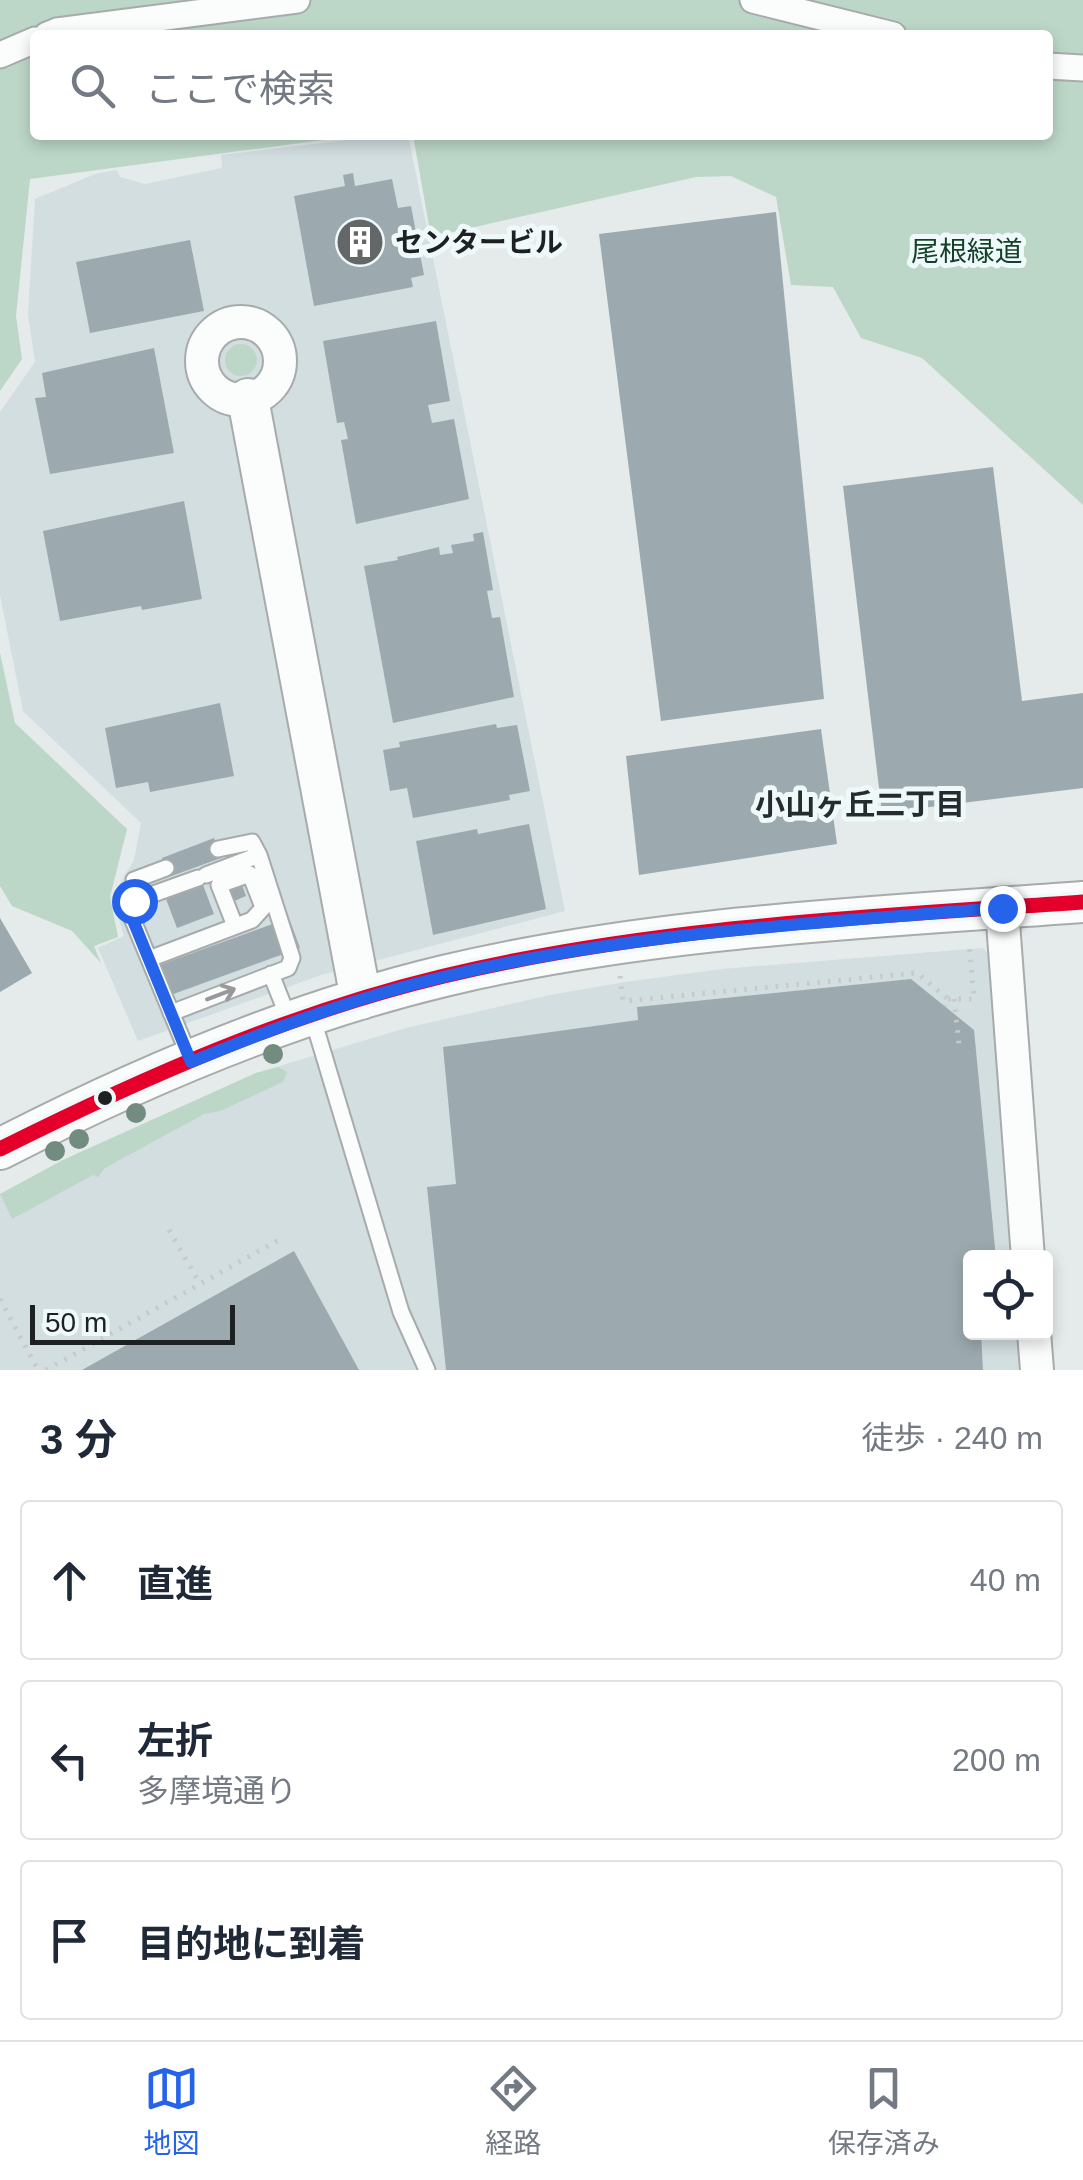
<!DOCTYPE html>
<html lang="ja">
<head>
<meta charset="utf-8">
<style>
  body { margin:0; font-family:Helvetica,"Noto Sans JP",sans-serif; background:#f2f2f3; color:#1f2937 }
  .controls { position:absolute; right:30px; bottom:30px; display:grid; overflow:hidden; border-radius:10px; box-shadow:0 5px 15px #0003 }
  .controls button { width:90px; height:90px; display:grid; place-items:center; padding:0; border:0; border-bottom:2px solid #e0e1e3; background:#fff; color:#1f2937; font:50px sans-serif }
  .scale { position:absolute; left:30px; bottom:25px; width:205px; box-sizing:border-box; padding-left:10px; border:5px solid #1e2122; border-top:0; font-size:28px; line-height:35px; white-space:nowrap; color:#1e2122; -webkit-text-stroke:8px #eff9fa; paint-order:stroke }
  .stop { position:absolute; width:30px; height:30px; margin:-22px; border:8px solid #2563eb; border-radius:50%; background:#fff }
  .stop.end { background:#2563eb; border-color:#fff; box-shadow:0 2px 10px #0008 }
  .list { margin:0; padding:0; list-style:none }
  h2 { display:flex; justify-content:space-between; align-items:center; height:130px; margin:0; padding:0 40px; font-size:42px }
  h2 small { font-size:32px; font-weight:400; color:#747a83 }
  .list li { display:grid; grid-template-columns:65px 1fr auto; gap:30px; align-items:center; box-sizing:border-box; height:160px; margin:0 20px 20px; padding:0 20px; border:2px solid #e0e1e3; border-radius:10px }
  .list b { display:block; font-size:38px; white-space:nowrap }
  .list p { margin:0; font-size:32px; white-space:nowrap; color:#747a83 }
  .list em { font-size:32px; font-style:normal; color:#747a83 }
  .icon { flex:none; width:55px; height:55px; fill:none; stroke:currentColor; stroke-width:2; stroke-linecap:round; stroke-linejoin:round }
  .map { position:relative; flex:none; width:1083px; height:1370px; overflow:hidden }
  .search { position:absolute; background:#fff; box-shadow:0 5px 15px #0003; left:30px; right:30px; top:30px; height:110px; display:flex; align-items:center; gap:25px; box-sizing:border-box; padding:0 35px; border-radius:10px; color:#747a83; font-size:38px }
  .sheet { height:670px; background:#fff }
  nav { display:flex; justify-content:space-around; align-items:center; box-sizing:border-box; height:140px; border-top:2px solid #e0e1e3; background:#fff; font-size:28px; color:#747a83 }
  nav a { display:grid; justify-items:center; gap:5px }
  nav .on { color:#2563eb }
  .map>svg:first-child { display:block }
  .built { fill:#d2dee0 }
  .green { fill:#bcd7c7 }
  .building { fill:#9caaaf }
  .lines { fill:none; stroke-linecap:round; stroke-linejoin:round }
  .service-casing { stroke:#a7abab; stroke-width:19 }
  .pedestrian-casing { stroke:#a7abab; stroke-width:29 }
  .minor-casing { stroke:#a7abab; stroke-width:36 }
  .tertiary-casing { stroke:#a7abab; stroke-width:44 }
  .path { stroke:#c8c9ca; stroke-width:5; stroke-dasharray:2.5 8; stroke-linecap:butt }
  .service { stroke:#fbfcfc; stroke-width:15 }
  .pedestrian { stroke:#fbfcfc; stroke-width:25 }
  .minor { stroke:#fbfcfc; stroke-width:32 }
  .tertiary { stroke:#fbfcfc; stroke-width:40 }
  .bus-1-casing { stroke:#eff9fa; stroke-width:22 }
  .bus-1 { stroke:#e4002b; stroke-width:15 }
  .tree { fill:#728c7f }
  .oneway { stroke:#98999a }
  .route { stroke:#2563eb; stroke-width:12 }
  .bus-dot { fill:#1e2122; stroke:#eff9fa; stroke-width:4 }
  .labels { text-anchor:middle; stroke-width:10; stroke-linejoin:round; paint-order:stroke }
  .poi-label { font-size:28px; font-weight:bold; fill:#1e2122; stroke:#eff9fa; text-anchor:start }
  .park-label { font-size:28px; fill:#143f28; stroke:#eff9fa }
  .neighbourhood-label { font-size:30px; font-weight:bold; fill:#252c2d; stroke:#eff9fa }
</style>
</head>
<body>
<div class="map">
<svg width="1083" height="1370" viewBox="0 0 1083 1370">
  <rect width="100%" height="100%" fill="#e5eaea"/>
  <!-- built -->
  <path class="built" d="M 389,135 L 408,135 L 565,911 L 321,975 L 138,1041 L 98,948 L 124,936 L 112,897 L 134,860 L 141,823 L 23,711 L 0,595 L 0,412 L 35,362 L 28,315 L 35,199 L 95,174 L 117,170 L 120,177 L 145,184 L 222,168 L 221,155 Z
    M 983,948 L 992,958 L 1015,1257 L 970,1258 L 970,1332 L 1020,1333 L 1023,1370 L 0,1370 L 0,1194 L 63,1160 L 256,1073 L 406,1028 L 550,995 L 625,982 L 722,969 Z"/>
  <!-- green -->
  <path class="green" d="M 0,0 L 1083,0 L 1083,505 L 922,358 L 861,338 L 833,287 L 791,285 L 776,197 L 731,176 L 696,177 L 431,237 L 413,135 L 1048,135 L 1048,35 L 35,35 L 35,135 L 360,135 L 30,179 L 16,316 L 22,359 L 0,391 Z
    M225 360a16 16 0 1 1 32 0a16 16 0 1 1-32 0Z
    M 0,653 L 15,723 L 127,829 L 110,897 L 118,937 L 94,946 L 101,963 L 72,931 L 12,906 L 0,886 Z
    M 279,1067 L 287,1072 L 283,1082 L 220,1111 L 204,1114 L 105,1168 L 98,1177 L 93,1175 L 12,1219 L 0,1194 L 63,1160 L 256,1073 Z"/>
  <!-- building -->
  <path class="building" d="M 353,173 L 355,186 L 392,179 L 398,208 L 411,206 L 424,275 L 411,278 L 413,287 L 314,306 L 294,196 L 345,186 L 343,175 Z
    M 776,212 L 824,699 L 661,721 L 599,234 Z
    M 190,240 L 204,311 L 90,333 L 76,262 Z
    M 436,321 L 450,401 L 428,405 L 432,423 L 454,419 L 469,499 L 356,524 L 341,440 L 348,439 L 344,422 L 337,423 L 323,341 Z
    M 154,348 L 174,453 L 50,474 L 35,398 L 46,397 L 42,373 Z
    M 993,467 L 1022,701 L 1083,693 L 1083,788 L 882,813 L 843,486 Z
    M 184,501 L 202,599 L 142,610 L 141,606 L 60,621 L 43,531 Z
    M 483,532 L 493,590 L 487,591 L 492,618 L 500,617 L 514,697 L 393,723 L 364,566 L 398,560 L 397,557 L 439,547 L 440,555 L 453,553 L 451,545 L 474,541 L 473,534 Z
    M 220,703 L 234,776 L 150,792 L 148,782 L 116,788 L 105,728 Z
    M 496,724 L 497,728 L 517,725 L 530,791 L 509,795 L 510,800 L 413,818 L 407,788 L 390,791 L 383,750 L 400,747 L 399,742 Z
    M 821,729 L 837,844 L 639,875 L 626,756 Z
    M 529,824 L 546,909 L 433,935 L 416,841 L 477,829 L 478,834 Z
    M 214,838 L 221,858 L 169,877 L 162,858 Z
    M 241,882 L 246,896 L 232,902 L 226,888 Z
    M 203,885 L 214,914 L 177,928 L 166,899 Z
    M 0,918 L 32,973 L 0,992 Z
    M 289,918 L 300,948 L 157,1000 L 146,970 Z
    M 911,979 L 974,1030 L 996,1258 L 970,1258 L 970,1332 L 981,1332 L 983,1370 L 446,1370 L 427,1187 L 456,1184 L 443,1047 L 638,1020 L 637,1007 Z
    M 294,1251 L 359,1370 L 82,1370 Z"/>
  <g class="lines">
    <!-- service casing -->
    <g class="service-casing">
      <path id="service" d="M 218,849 L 252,842 L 259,855
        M 134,901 L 134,880 L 166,868
        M 235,926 L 219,885 L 250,874 L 263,907
        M 149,959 L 252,920 L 272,898
        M 271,974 L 290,1022
        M 171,1013 L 288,968 L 292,958 L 259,855 L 206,875
        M 312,1016 L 401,1312 L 427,1370
        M 190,1058 L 132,918 L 134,901 L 198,878"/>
    </g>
    <!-- pedestrian casing -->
    <g class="pedestrian-casing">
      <path id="pedestrian" d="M 753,0 L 893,35
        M 47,35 L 57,31 L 297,0
        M 0,55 L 35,40
        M 1048,66 L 1083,68"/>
    </g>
    <!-- minor casing -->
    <g class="minor-casing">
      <path id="minor" d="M202 361a39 39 0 1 1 78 0a39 39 0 1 1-78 0Z
        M 1002,909 L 1028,1258
        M 1034,1332 L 1037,1370"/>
    </g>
    <!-- tertiary casing -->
    <g class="tertiary-casing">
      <path id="tertiary" d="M 248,399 L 361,999
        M 0,1149 C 140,1077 290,1013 444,976 C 653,926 869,918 1083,902"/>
    </g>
    <!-- path -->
    <path class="path" d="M 620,976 L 623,1001 L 917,973 L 948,999 L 945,1006
      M 948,999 L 974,999 L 969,943
      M 954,999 L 959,1044
      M 169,1230 L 200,1284
      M 0,1299 L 38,1370
      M 46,1370 L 284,1237"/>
    <!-- service -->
    <use href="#service" class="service"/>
    <!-- pedestrian -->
    <use href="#pedestrian" class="pedestrian"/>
    <!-- minor -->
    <use href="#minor" class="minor"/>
    <!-- tertiary -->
    <use href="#tertiary" class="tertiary"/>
    <!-- bus-1 casing -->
    <g class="bus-1-casing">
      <path id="bus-1" d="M 0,1149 C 142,1078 289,1013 444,976 C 653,926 869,917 1083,902"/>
    </g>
    <!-- bus-1 -->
    <use href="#bus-1" class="bus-1"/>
  </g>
  <!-- trees -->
  <g class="tree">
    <circle cx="273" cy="1054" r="10"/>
    <circle cx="136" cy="1113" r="10"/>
    <circle cx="79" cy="1139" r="10"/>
    <circle cx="55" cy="1151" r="10"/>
  </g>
  <!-- one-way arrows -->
  <defs><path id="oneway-shaft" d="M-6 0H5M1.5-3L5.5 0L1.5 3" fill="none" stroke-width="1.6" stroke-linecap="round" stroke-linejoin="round" transform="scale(2.5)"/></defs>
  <use class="oneway" href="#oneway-shaft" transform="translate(221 994) rotate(-21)"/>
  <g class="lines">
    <!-- route -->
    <path class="route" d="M 134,901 L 132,918 L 191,1062 C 273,1028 357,997 443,977 C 627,933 814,923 1002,908"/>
  </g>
  <!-- icons -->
  <defs>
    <g id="building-disc" transform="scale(2.5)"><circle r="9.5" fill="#646768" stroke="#eff9fa"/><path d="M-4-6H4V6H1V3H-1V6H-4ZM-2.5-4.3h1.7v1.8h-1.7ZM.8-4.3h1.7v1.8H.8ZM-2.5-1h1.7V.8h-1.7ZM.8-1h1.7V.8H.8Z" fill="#fff"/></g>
  </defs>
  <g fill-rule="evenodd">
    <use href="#building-disc" x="360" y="242"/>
  </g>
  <!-- markers -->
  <circle class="bus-dot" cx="105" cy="1098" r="9"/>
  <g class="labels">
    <!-- poi labels -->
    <g class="poi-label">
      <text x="395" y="252">センタービル</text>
    </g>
    <!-- park labels -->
    <g class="park-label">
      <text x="967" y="261">尾根緑道</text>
    </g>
    <!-- neighbourhood labels -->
    <g class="neighbourhood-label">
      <text x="860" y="815">小山ヶ丘二丁目</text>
    </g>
  </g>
</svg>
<div class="controls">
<button><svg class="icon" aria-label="locate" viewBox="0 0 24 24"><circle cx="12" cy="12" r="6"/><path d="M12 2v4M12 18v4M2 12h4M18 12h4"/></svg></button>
</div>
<div class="scale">50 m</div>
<div class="stop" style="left:134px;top:901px"></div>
<div class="stop end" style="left:1002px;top:908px"></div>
<div class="search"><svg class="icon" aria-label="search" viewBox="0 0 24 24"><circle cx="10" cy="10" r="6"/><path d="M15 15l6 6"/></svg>ここで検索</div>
</div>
<section class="sheet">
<h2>3 分<small>徒歩 · 240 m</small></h2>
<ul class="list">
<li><svg class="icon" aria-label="ahead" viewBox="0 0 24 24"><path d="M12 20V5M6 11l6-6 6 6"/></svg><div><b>直進</b></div><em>40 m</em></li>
<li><svg class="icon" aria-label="left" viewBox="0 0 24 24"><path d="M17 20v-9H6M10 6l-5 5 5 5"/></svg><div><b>左折</b><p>多摩境通り</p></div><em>200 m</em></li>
<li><svg class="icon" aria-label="arrive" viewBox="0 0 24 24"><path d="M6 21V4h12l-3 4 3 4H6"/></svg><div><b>目的地に到着</b></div></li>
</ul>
</section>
<nav>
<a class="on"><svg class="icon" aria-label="map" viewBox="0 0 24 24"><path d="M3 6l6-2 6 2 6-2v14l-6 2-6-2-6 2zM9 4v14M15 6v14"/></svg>地図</a>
<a><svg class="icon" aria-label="directions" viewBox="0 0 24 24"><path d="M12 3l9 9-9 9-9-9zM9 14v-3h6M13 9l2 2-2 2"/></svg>経路</a>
<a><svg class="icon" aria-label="saved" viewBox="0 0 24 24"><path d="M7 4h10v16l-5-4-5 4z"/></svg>保存済み</a>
</nav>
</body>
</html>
